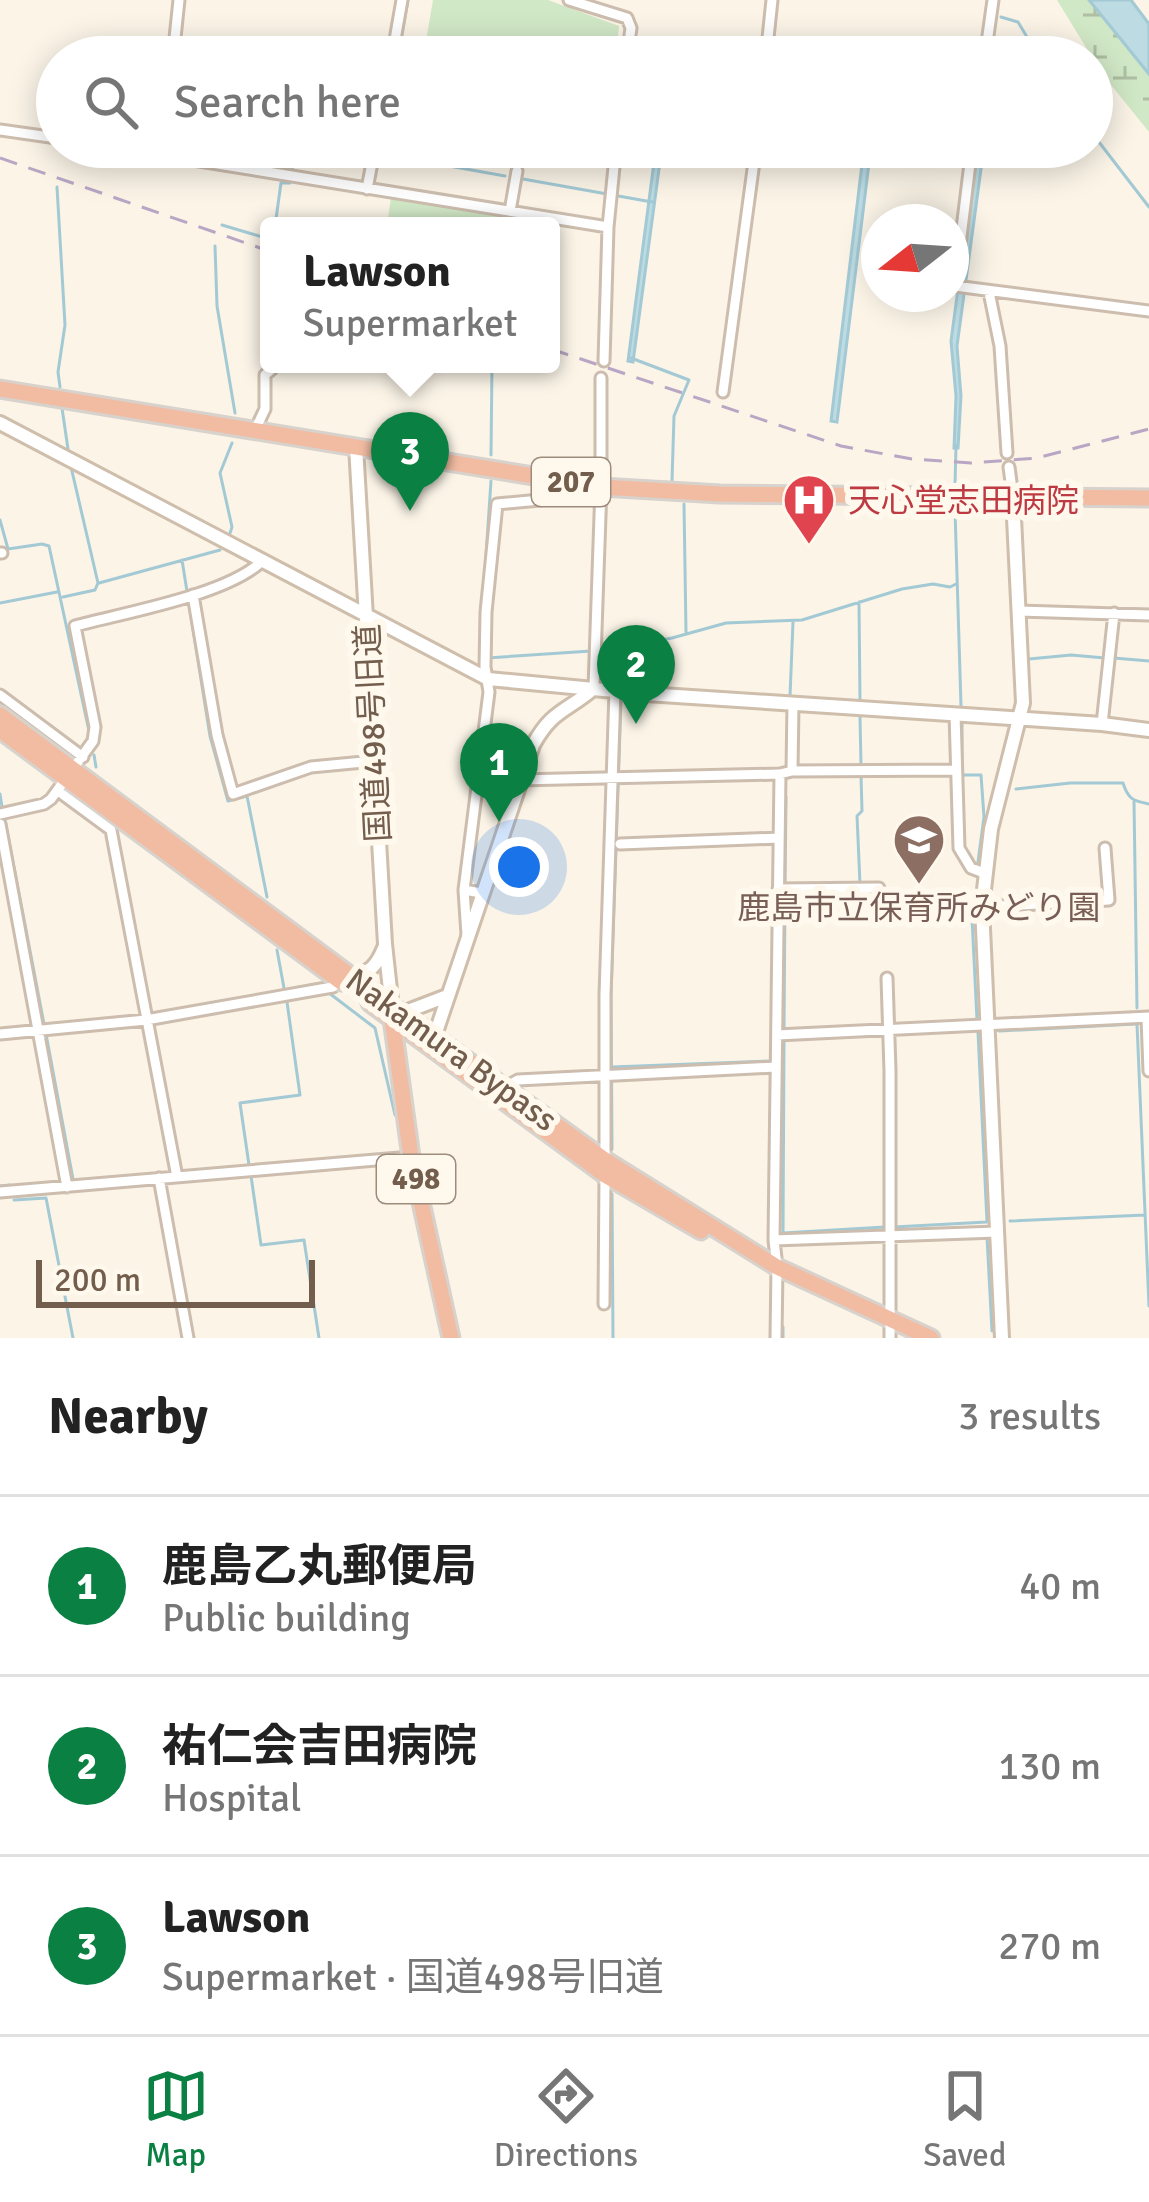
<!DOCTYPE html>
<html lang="en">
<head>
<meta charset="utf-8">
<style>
  body { margin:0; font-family:Signika,"Noto Sans JP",sans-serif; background:#f6f6f6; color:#222 }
  .compass { position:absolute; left:861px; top:204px; width:108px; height:108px; border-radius:50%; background:#fff; box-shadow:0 6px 30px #0003; rotate:253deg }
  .scale { position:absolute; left:36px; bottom:30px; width:279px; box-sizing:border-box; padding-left:12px; border:6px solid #735d4d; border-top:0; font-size:33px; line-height:42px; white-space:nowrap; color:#735d4d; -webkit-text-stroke:9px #fef8ed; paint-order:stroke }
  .you { position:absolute; left:519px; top:867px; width:42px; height:42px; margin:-30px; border:9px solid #fff; border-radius:50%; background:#1a73e8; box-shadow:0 0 0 18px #1a73e833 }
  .badge { display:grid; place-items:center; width:78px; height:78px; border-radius:50%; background:#0b8043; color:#fff; font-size:39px; font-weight:700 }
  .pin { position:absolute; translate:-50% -99px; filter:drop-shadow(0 3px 6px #0008) }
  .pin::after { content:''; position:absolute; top:63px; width:42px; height:36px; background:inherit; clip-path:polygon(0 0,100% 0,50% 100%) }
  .popup { position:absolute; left:260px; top:217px; width:300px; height:156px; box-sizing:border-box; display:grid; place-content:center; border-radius:12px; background:#fff; filter:drop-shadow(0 3px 9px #0005); font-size:39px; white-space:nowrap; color:#767676 }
  .popup b { font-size:45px; color:#222 }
  .popup::after { content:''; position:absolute; left:50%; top:100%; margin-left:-24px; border:24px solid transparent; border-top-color:#fff }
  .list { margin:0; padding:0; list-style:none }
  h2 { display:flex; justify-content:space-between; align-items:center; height:156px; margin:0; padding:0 48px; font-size:51px }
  h2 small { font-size:39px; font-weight:400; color:#767676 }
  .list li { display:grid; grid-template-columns:78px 1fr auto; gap:36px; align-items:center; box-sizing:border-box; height:180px; padding:0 48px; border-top:3px solid #e0e0e0 }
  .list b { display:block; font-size:45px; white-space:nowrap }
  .list p { margin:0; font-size:39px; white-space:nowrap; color:#767676 }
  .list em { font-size:39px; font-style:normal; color:#767676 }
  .icon { flex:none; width:66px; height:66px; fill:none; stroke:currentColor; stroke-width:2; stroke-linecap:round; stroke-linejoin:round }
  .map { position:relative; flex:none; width:1149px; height:1338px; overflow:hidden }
  .search { position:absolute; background:#fff; box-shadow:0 6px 30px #0003; left:36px; right:36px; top:36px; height:132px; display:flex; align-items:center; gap:30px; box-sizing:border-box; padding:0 42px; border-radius:66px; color:#767676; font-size:45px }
  .sheet { height:696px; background:#fff }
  nav { display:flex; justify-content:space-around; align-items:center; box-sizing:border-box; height:168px; border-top:3px solid #e0e0e0; background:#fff; font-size:33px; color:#767676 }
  nav a { display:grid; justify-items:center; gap:6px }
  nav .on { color:#0b8043 }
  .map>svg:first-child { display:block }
  .wetland { fill:url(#wetland-marsh) }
  .park { fill:url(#park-tufts) }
  .pitch { fill:#d1e8c6 }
  .water { fill:#bcdbe3; stroke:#a3c9d4; stroke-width:3 }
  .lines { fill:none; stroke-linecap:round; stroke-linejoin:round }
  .stream { stroke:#a3c9d4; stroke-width:3 }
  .street-casing { stroke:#ccbdae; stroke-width:15 }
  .secondary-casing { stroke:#cebeab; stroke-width:18 }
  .highway-casing { stroke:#d8d2cd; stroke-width:21 }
  .street { stroke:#fff; stroke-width:9 }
  .secondary { stroke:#fff; stroke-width:12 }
  .highway { stroke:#f1bca2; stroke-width:15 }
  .rail { stroke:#b8a6c4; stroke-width:3; stroke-dasharray:18 12; stroke-linecap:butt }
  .labels { text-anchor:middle; stroke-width:12; stroke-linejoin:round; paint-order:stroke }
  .shield { fill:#fef8ed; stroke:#9d8c7d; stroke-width:3 }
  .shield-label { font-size:30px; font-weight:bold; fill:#735d4d }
  .health-label { font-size:33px; fill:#be3a42; stroke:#fef8ed; text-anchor:start }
  .street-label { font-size:33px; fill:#735d4d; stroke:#fef8ed }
  .education-label { font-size:33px; fill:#785e54; stroke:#fef8ed }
</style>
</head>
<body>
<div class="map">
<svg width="1149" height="1338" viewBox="0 0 1149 1338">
  <defs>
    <pattern id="wetland-marsh" width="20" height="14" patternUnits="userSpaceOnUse" patternTransform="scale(3)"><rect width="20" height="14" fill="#d1e8c6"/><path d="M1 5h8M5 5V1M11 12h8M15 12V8" fill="none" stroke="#aebfa3"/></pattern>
    <pattern id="park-tufts" width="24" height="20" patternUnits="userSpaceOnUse" patternTransform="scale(3)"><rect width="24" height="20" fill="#d1e8c6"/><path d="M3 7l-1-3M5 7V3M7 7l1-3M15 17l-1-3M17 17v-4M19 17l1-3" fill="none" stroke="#aebfa3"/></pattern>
  </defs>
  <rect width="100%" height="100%" fill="#fbf4e7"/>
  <!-- wetland -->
  <path class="wetland" d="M 1057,0 L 1100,0 L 1149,60 L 1149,132 L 1103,75 Z"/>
  <!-- park -->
  <path class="park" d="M 391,197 L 501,214 L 500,226 L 387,226 Z"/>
  <!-- pitch -->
  <path class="pitch" d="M 433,0 L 548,0 L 619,26 L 616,57 L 443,57 L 441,45 L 426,41 Z"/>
  <!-- water -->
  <path class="water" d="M 1089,0 L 1131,0 L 1149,24 L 1149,74 Z
    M 656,147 L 662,147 L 633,362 L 628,361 Z
    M 801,147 L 863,151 L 864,147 L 871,147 L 837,422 L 831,421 L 863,156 Z
    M 977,147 L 984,147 L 957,346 L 961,396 L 958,448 L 954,448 L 956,396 L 951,341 Z"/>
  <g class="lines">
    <!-- stream -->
    <path class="stream" d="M 1001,17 L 1018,22 L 1039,57
      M 398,57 L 408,0
      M 1092,133 L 1149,207
      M 383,147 L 382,154 L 505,176
      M 523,179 L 652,202
      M 57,187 L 65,325 L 58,372 L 60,387
      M 222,225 L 269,239
      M 275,226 L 281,183 L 290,183 L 296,147
      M 215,246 L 217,306 L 235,413
      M 631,358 L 689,380 L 674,416 L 672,481
      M 62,408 L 68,449
      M 491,455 L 492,364
      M 955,485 L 956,445
      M 684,504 L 686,632
      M 955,510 L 961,706
      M 0,520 L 8,549 L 42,544 L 49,546 L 89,731
      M 230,533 L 232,527 L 220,473 L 232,443
      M 182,560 L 210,736 L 228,801 L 247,796 L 267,897
      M 99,583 L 220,550
      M 63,597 L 95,590 L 98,583 L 71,467
      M 859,602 L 860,702
      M 0,603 L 57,592
      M 481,631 L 491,481
      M 621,649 L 621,684
      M 601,651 L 672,638 L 726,623 L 802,620 L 902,589 L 933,584 L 950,587 L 956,584
      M 487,658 L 591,651
      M 1114,658 L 1149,661
      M 1029,659 L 1071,655 L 1105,658
      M 790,696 L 793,622
      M 860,717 L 861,765
      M 962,723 L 962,775 L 981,775 L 984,817 L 978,862
      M 94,755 L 96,767
      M 1016,789 L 1070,783 L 1123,783 C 1128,799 1133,801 1149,804
      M 0,794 L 2,807
      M 1134,801 L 1137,1008
      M 5,820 L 44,1024
      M 860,884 L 857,816 L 862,811 L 861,775
      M 785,885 L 786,797
      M 861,893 L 862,919
      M 972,918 L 977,1020
      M 125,928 L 141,1016 L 317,984
      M 277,950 L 284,988
      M 329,993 L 375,1028 L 395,1115
      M 1137,1024 L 1149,1306
      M 784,1029 L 785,895
      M 999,1031 L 1135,1024
      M 978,1032 L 987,1222
      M 46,1034 L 73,1179
      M 784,1039 L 783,1233 L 885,1227
      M 612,1067 L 771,1061
      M 612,1149 L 611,996 L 621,700
      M 249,1165 L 240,1103 L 300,1095 L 287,1002
      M 251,1176 L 261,1245 L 304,1240 L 319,1338
      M 0,1186 L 10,1185
      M 612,1194 L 613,1338
      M 14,1200 L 46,1198 L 73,1338
      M 1010,1221 L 1145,1215
      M 894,1227 L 987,1222
      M 987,1237 L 992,1331
      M 783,1338 L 783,1327"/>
    <!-- street casing -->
    <g class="street-casing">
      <path id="street" d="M 569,0 L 627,18 L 631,28 L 627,57
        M 173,57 L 179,0
        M 392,57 L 402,0
        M 766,57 L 772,0
        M 985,57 L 993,0
        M 0,130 L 57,138
        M 112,147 L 608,227
        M 879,147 L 971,159
        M 972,147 L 955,286 L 1149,311
        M 367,189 L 375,147
        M 510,211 L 517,171
        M 269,272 L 269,278
        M 989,292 L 1000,346 L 1007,453
        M 604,361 L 608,227 L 616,147
        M 723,392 L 756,147
        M 255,430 L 265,409 L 265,375 L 273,368 L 273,364
        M 1009,467 L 1013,497
        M 0,553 L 2,553
        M 193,595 L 217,735 L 233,794 L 311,767 L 374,761
        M 1019,611 L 1149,615
        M 594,688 L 601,487 L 601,378
        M 0,695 L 83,757
        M 955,714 L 959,848 L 971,868 L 984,873
        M 1102,724 L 1114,613
        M 792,771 L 956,770
        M 519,780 L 780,774 L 792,771 L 793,704
        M 58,791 L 111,830 L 177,1177
        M 0,814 L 44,804 L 51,799 L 93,741 L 95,727 L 75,626 C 123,613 226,595 261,562
        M 0,824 L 67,1187
        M 620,844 L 779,838
        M 778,889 L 879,888
        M 464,890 L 467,935
        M 481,893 L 464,890 L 489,692 L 485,667 L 486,612 L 497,504 L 540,500 L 546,479
        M 982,907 L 1109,900 L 1105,848
        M 887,978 L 890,1071 L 890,1338
        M 1147,1018 L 1149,1071
        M 0,1034 L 146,1020 L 321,989 L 333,987 L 340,979
        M 777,1035 L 1149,1017
        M 502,1089 L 518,1080 L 776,1067
        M 605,1160 L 605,995 L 615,691
        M 159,1178 L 188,1338
        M 0,1192 L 411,1157
        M 774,1240 L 997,1232
        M 604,1304 L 605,1175
        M 776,1338 L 777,1267 L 774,1240 L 780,774"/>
    </g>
    <!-- secondary casing -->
    <g class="secondary-casing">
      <path id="secondary" d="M 0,423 L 488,679 L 646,694 L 1102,724 L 1149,730
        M 356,446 L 385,944 L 392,1008
        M 351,976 C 370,974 377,965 384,948
        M 400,1014 L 447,996
        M 432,1044 L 533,745 C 552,710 566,712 593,689
        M 1002,1338 L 982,907 L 991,829 L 1023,703 L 1013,497"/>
    </g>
    <!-- highway casing -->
    <g class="highway-casing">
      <path id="highway" d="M 0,389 L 601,487 L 720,494 L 1149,498
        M 0,715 L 351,976 L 605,1160 L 777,1267 L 931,1338
        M 0,730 L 341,982
        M 370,1003 L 605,1175 L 701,1231
        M 392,1019 L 411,1157 L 451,1338"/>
    </g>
    <!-- street -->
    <use href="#street" class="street"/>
    <!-- secondary -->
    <use href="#secondary" class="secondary"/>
    <!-- highway -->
    <use href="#highway" class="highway"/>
    <!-- rail -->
    <path class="rail" d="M 0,158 L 269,251
      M 551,349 L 841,446 L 912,459 L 971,463 L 1037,458 L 1149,429"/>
  </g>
  <!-- icons -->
  <defs>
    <g id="hospital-pin" transform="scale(2.7)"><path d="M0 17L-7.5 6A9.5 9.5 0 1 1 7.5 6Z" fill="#e0444e" stroke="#fef8ed"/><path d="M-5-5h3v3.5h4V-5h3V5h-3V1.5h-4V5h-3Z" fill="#fff"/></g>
    <g id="school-pin" transform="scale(2.7)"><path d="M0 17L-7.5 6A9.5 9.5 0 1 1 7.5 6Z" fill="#8d6e63" stroke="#fef8ed"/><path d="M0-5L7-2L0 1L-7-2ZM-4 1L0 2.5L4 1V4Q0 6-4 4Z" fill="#fff"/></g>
  </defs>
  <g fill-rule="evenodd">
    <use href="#hospital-pin" x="809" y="500"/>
    <use href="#school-pin" x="919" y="840"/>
  </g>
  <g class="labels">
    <!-- shield labels -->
    <g class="shield">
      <rect x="532" y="458" width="78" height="48" rx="9"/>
      <rect x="377" y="1155" width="78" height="48" rx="9"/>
    </g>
    <g class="shield-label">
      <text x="571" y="492">207</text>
      <text x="416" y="1189">498</text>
    </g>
    <!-- health labels -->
    <g class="health-label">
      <text x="848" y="512">天心堂志田病院</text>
    </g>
    <!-- street labels -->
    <g class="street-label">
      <text transform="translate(372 733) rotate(-93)" y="12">国道498号旧道</text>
      <text transform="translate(452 1049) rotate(36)" y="12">Nakamura Bypass</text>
    </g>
    <!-- education labels -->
    <g class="education-label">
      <text x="919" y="919">鹿島市立保育所みどり園</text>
    </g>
  </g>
</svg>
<svg class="compass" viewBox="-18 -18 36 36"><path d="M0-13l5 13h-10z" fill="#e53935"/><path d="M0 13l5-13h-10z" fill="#767676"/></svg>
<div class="scale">200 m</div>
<div class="you"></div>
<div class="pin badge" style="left:499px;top:822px">1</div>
<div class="pin badge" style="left:636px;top:724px">2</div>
<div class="pin badge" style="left:410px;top:511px">3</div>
<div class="popup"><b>Lawson</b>Supermarket</div>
<div class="search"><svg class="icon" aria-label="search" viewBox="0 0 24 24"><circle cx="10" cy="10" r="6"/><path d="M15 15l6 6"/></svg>Search here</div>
</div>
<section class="sheet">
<h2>Nearby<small>3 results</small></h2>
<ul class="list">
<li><span class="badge">1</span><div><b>鹿島乙丸郵便局</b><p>Public building</p></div><em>40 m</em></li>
<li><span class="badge">2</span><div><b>祐仁会吉田病院</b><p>Hospital</p></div><em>130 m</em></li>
<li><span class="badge">3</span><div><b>Lawson</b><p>Supermarket · 国道498号旧道</p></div><em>270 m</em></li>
</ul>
</section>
<nav>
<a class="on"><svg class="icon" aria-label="map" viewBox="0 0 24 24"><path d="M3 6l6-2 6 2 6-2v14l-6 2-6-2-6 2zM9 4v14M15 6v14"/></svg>Map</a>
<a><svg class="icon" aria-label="directions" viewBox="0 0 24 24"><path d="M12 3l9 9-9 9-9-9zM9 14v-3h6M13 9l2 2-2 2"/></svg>Directions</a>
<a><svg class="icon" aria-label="saved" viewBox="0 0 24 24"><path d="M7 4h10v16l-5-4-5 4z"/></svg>Saved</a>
</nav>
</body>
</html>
